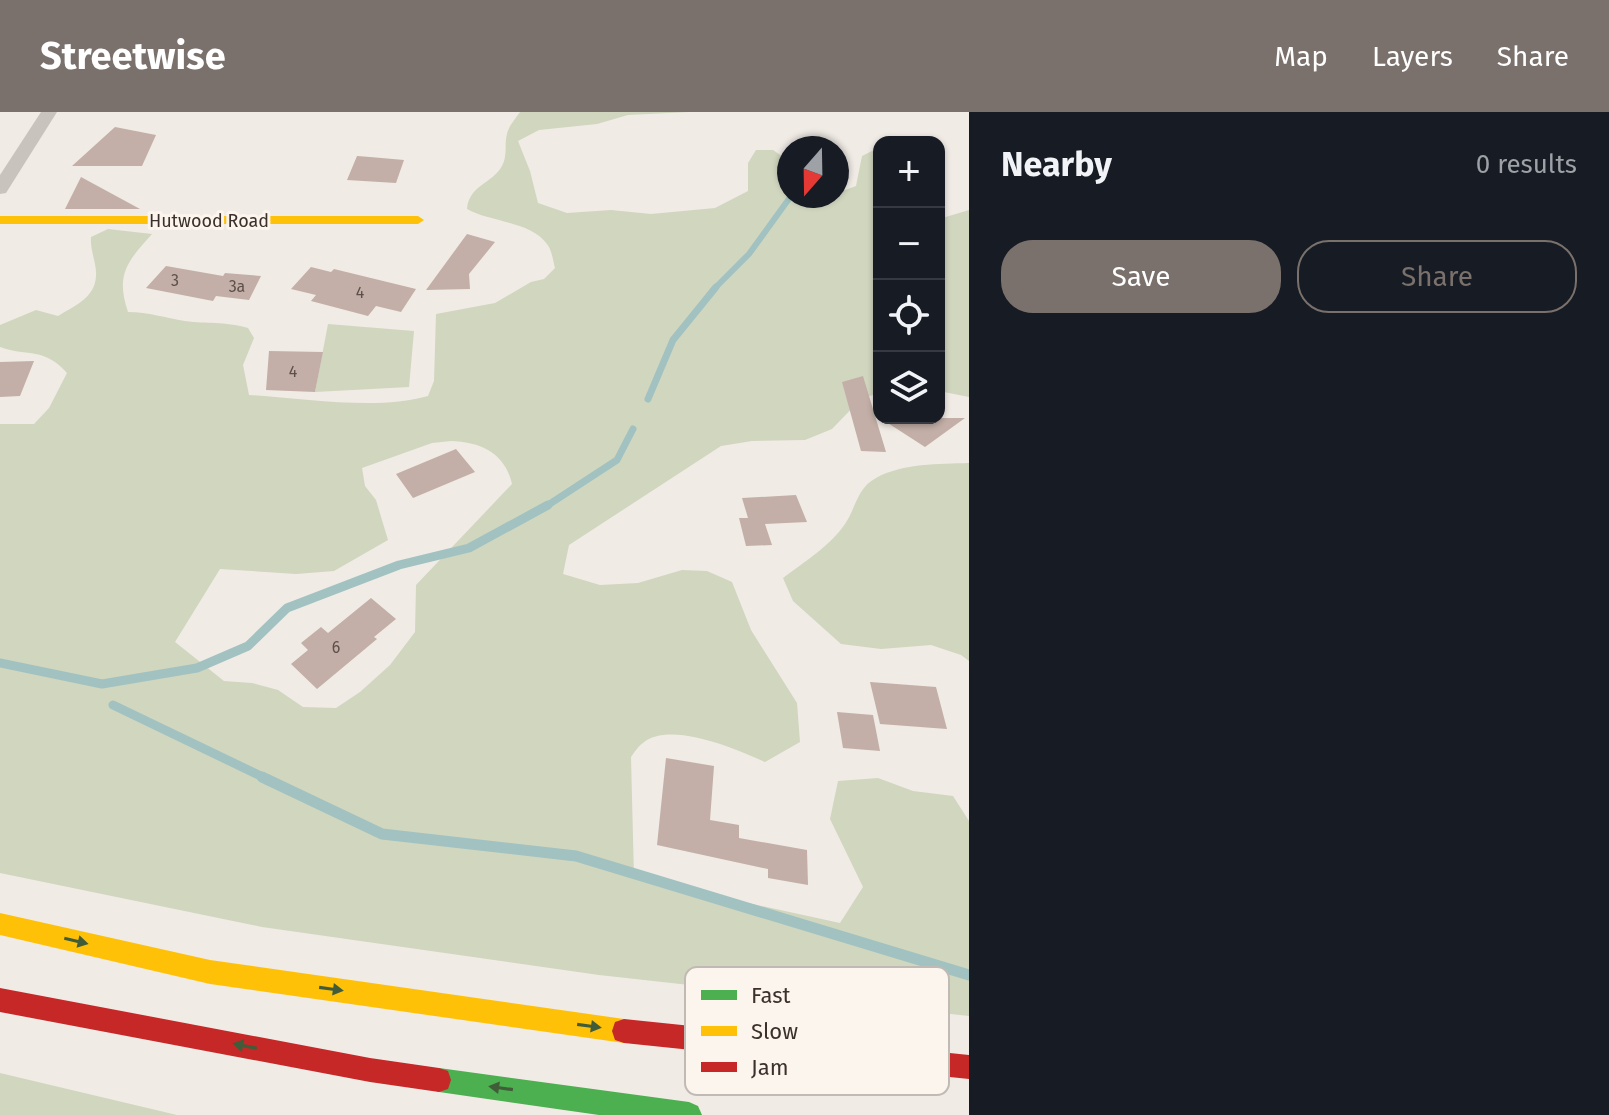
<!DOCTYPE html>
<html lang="en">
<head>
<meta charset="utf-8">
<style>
  body { margin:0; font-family:"Fira Sans",sans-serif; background:#20242c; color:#f1f3f6 }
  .controls { position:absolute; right:24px; top:24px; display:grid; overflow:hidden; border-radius:16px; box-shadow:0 2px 6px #0004 }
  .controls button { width:72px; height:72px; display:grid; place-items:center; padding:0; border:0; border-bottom:2px solid #363941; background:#171b24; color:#f1f3f6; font:40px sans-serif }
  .compass { position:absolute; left:777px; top:24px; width:72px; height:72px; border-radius:50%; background:#171b24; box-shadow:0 2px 6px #0004; rotate:200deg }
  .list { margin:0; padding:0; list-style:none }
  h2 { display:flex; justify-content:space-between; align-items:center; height:104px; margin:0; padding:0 32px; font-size:34px }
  h2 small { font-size:26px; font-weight:400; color:#9ea1a6 }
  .actions { display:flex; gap:16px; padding:24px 32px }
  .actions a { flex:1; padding:18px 0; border:2px solid #7a716c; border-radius:32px; text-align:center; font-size:28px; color:#7a716c }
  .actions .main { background:#7a716c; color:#fff }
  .icon { flex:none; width:44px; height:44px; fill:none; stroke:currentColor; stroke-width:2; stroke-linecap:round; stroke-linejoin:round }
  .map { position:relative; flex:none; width:969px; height:1003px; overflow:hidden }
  header { display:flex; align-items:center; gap:48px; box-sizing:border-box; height:112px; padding:0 40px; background:#7a716c; color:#fff }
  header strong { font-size:38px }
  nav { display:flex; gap:44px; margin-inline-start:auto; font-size:28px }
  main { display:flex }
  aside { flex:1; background:#171b24 }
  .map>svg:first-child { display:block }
  .green { fill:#d1d6bf; fill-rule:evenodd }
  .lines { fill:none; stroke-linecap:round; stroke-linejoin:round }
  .stream-far3 { stroke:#a1c2c1; stroke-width:6 }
  .stream-far2 { stroke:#a1c2c1; stroke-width:7 }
  .stream-far1 { stroke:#a1c2c1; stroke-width:9 }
  .stream { stroke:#a1c2c1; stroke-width:11 }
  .building { fill:#c3afa7 }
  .street { fill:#c9c3be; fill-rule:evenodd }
  .fast { fill:#4caf50; fill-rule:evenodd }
  .slow { fill:#ffc107; fill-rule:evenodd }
  .jam { fill:#c62828; fill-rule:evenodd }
  .oneway { fill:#415c38 }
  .labels { text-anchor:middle; stroke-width:6; stroke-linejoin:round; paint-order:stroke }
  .number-label { font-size:16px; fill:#5d504a }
  .far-street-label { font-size:18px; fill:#3b302b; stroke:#fbf5ee }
  .key { fill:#fbf5ee; stroke:#c1bab4; stroke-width:2 }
  .key-label { font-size:22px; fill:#3b302b }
</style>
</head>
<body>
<header>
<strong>Streetwise</strong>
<nav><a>Map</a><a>Layers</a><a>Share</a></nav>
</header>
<main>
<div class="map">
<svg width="969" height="1003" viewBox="0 0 969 1003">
  <rect width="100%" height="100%" fill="#f0ebe5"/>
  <!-- green -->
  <path class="green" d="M 520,0 L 689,0 L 628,3 L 597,12 L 539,18 L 518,29 L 530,59 L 538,91 L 567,101 L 611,98 L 651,102 L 715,96 L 748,79 L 748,51 L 756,38 L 773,38 L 786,47 L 789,84 L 837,84 L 837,81 L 856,74 L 862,44 L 872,39 L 879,42 L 879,281 L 861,287 L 832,317 L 805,328 L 752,329 L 721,334 L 569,433 L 563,462 L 600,473 L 638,471 L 682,458 L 707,459 L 732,470 L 751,518 L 797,591 L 800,630 L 765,650 C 738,638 670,608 643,631 C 638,634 634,641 631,645 L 634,766 L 840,811 L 863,775 L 830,707 L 838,669 L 878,666 L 913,679 L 953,684 L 969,709 L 969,904 L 599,863 L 262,815 L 0,761 L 0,312 L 34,312 L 49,296 L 67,261 C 44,235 29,245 0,235 L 0,213 L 36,198 L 58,204 C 74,194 95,186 96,164 C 97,152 90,139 91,125 L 108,117 L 152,122 C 128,149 115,162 128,200 C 149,200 165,206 185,209 C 208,212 223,209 248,216 L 254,226 L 243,253 L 249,283 C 304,286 376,299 428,284 L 434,269 L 436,202 L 495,191 L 531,170 L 544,167 L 555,156 C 553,149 552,138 547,132 C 531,109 489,110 467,97 C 469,73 492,72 502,54 C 508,43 504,32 507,22 C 508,15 516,6 520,0 ZM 451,329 C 481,330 505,341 512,372 L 416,473 L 415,520 L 390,553 L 360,580 L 336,596 L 303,595 L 278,578 L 252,571 L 224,569 L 175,530 L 220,457 L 296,462 L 334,459 L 388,428 L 376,388 L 365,374 L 362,356 L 432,331 Z
    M 969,98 L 969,285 L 939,279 L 939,107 Z
    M 328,212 L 414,219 L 409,275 L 315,280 Z
    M 969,351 L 969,549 L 961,543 L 931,533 L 881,537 L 841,532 L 793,489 L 783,466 C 804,450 830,434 845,412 C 856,396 857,376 876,366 C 903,351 939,352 969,351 Z
    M 0,961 L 177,1003 L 0,1003 Z"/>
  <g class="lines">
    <!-- stream-far3 -->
    <path class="stream-far3" d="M 714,177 L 749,142 L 791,84"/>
    <!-- stream-far2 -->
    <path class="stream-far2" d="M 648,287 L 673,228 L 716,175
      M 545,395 L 617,348 L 633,317"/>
    <!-- stream-far1 -->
    <path class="stream-far1" d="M 0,551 L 102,572 L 197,556 L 248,534 L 287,496 L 399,453 L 469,436 L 548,393
      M 113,593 L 267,667"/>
    <!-- stream -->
    <path class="stream" d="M 262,665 L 382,722 L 576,744 L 969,863"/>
  </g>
  <!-- building -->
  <path class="building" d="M 115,15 L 156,23 L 142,54 L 72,54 Z
    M 357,44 L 370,45 L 404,48 L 396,71 L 347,68 Z
    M 81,65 L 140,97 L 65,97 Z
    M 467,122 L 495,130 L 469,162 L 470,177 L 426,178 Z
    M 166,154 L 223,164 L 225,161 L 261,164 L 249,188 L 216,184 L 213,189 L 146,176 Z
    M 311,155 L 331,160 L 334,157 L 416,177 L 401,200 L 376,194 L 368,204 L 311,189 L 316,183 L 291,177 Z
    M 269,239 L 323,240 L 315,280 L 266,278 Z
    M 34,249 L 20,284 L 0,285 L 0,250 Z
    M 863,264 L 886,340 L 861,339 L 842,270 Z
    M 880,306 L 965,306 L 925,335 Z
    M 456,337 L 475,360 L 413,386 L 396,362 Z
    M 796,383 L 807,410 L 765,412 L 772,433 L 746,434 L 739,406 L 748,406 L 742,386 Z
    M 371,486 L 396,507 L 374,525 L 377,527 L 317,577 L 291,552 L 308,538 L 301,531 L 321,515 L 328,521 Z
    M 870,570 L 936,575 L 947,617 L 880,612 Z
    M 837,600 L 873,603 L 880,639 L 843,636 Z
    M 666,646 L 714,654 L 710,708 L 739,713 L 739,726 L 807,738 L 808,773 L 768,766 L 768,757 L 657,733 Z"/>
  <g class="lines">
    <!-- street -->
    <path class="street" d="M 41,0 L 57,0 L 6,81 L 0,82 L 0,63 Z"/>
    <!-- fast -->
    <path class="fast" d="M 439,956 L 689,990 L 698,994 L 702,1003 L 599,1003 L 439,980 L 430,977 L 427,968 L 430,959 Z"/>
    <!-- slow -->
    <path class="slow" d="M 0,104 L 418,104 L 424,108 L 418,112 L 0,112 Z
      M 0,801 L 210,848 L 624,907 L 633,910 L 636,919 L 633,928 L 624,931 L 210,872 L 0,823 Z"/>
    <!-- jam -->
    <path class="jam" d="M 0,876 L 370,946 L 439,956 L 448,959 L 451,968 L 448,977 L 439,980 L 370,970 L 0,900 Z
      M 624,907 L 969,943 L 969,967 L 624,931 L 615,928 L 612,919 L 615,910 Z"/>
  </g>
  <!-- one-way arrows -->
  <defs><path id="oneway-solid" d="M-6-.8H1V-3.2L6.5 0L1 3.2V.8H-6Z" transform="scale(2)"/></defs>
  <g class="oneway">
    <use href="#oneway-solid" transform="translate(76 829) rotate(13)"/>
    <use href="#oneway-solid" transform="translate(331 877) rotate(8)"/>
    <use href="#oneway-solid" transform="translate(589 914) rotate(8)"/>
    <use href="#oneway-solid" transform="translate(245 934) rotate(-169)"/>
    <use href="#oneway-solid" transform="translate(501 976) rotate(-172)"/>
  </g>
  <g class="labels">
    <!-- number labels -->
    <g class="number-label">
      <text x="175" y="174">3</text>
      <text x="237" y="180">3a</text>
      <text x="360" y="186">4</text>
      <text x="293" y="265">4</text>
      <text x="336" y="541">6</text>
    </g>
    <!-- far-street labels -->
    <g class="far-street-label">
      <text x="209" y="115">Hutwood Road</text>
    </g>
  </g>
  <!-- legend -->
  <rect x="685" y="855" width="264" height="128" rx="12" class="key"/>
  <rect x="701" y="878" width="36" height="10" fill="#4caf50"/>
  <rect x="701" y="914" width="36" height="10" fill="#ffc107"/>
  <rect x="701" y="950" width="36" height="10" fill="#c62828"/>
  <g class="key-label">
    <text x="751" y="891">Fast</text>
    <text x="751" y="927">Slow</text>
    <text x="751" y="963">Jam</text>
  </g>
</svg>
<div class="controls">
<button>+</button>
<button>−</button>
<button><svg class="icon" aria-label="locate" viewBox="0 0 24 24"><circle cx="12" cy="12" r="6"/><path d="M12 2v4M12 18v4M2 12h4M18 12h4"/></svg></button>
<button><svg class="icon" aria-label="layers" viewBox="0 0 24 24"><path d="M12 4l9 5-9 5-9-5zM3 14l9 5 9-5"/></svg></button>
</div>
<svg class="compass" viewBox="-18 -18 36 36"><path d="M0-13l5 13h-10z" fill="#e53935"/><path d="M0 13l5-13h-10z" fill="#9ea1a6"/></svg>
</div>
<aside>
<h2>Nearby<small>0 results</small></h2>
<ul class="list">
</ul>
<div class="actions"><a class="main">Save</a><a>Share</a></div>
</aside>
</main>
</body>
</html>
